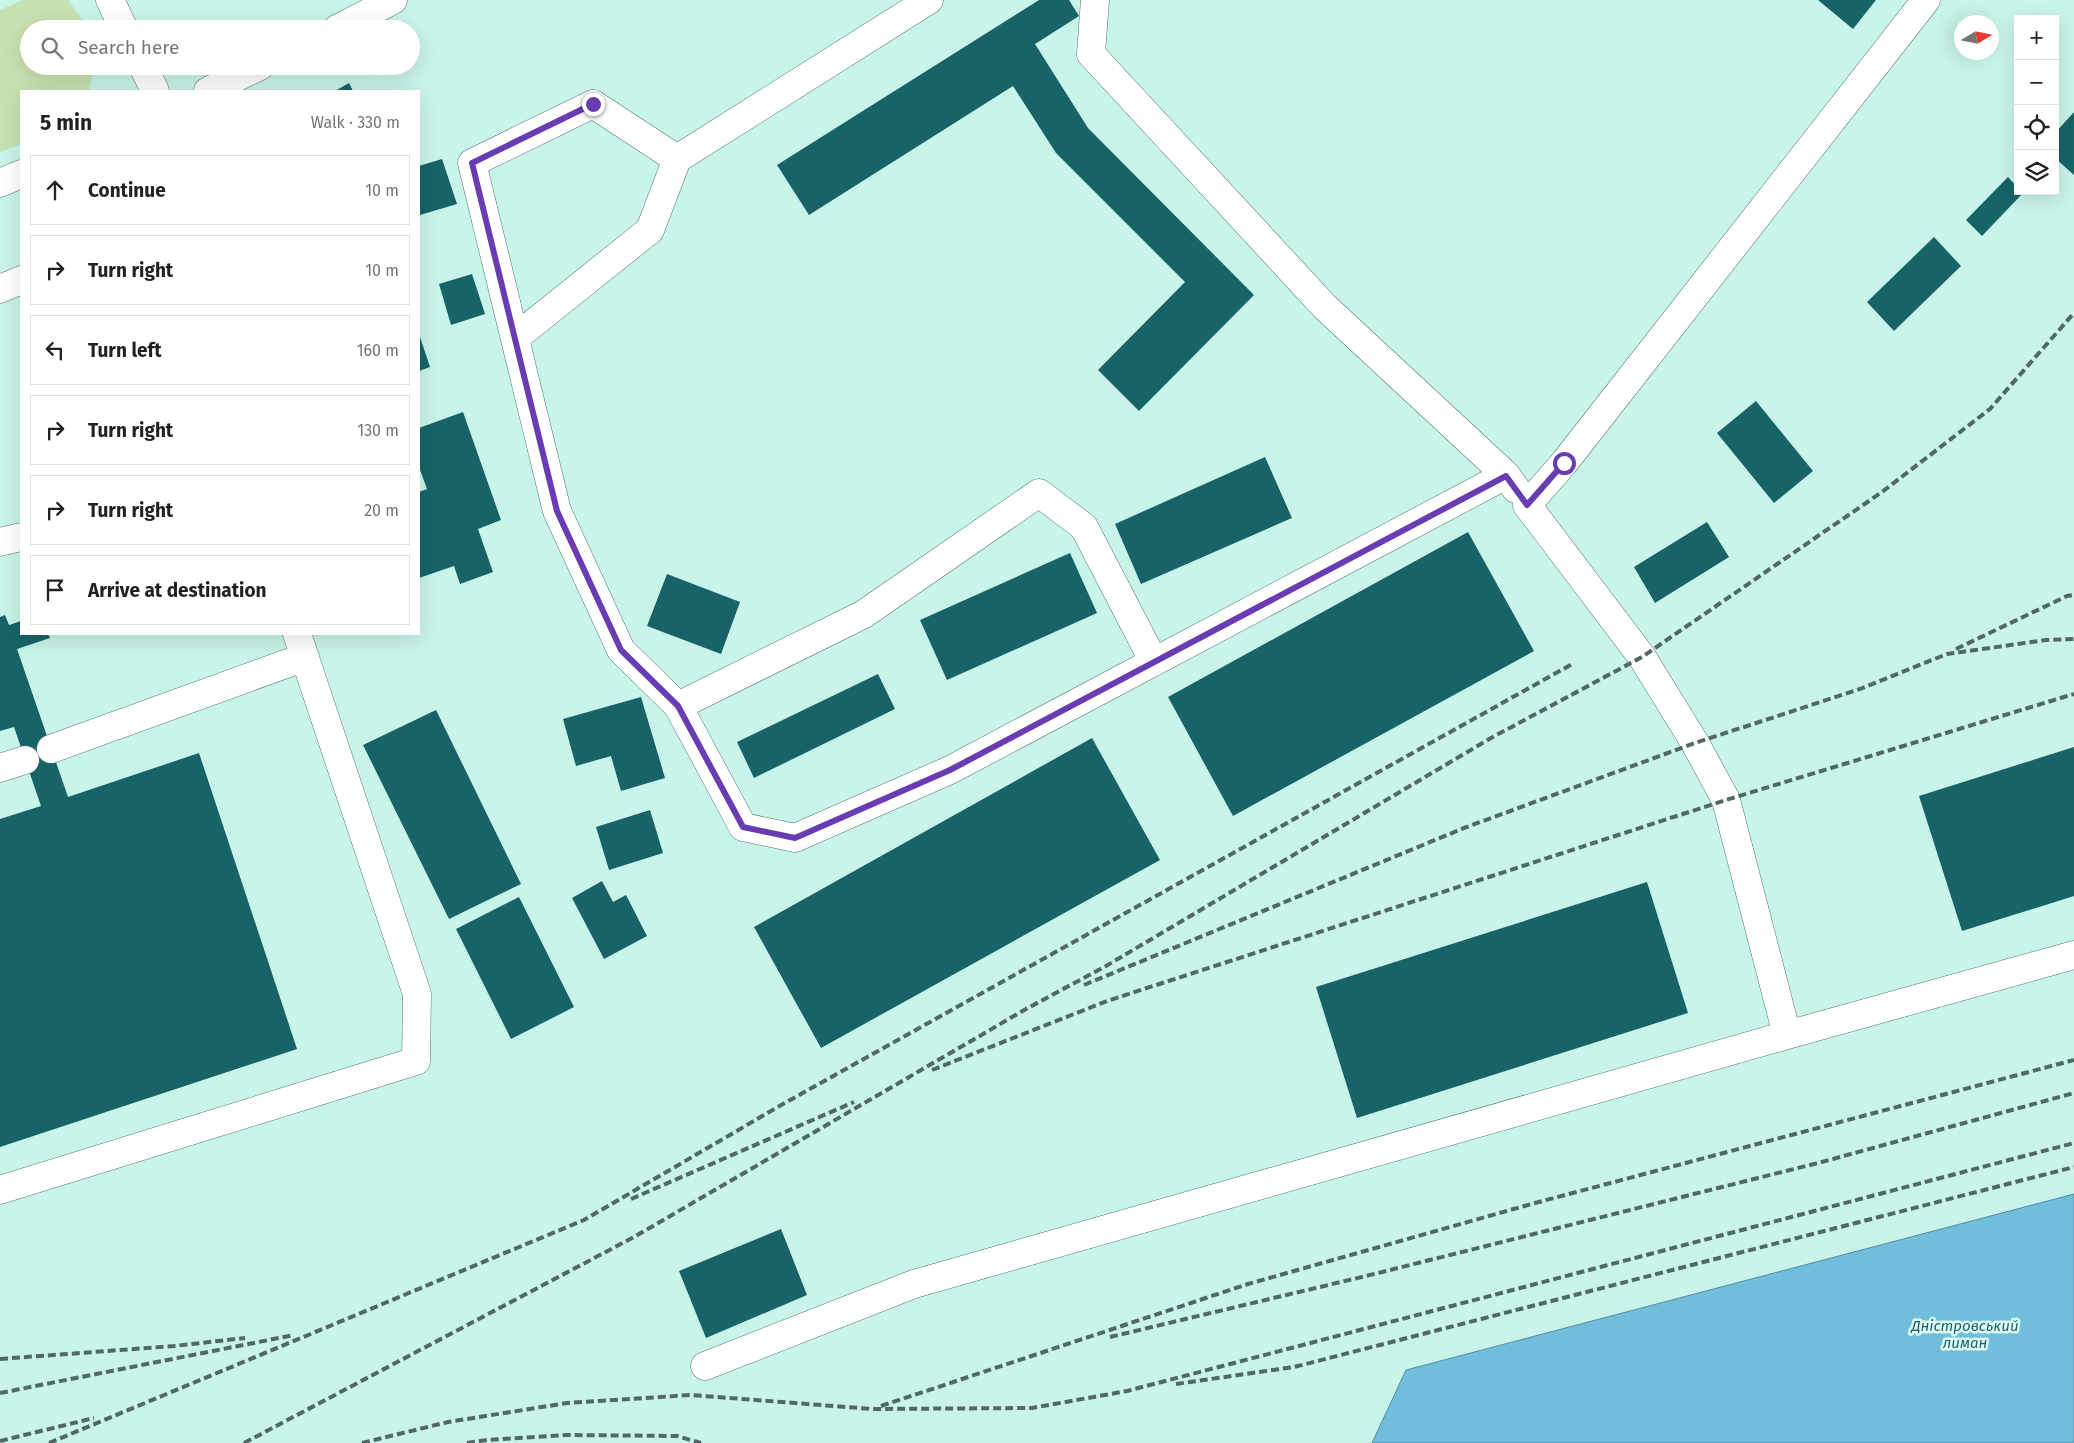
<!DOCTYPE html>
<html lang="en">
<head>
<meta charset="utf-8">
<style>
  body { margin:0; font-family:"Fira Sans",sans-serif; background:#f2f2f2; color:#202124 }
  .controls { position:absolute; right:15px; top:15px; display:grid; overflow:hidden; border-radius:0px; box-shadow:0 5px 20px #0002 }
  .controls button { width:45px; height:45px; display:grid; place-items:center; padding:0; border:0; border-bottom:1px solid #e0e0e0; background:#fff; color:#202124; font:25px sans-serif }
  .compass { position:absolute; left:1954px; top:15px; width:45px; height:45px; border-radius:50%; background:#fff; box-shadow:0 5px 20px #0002; rotate:80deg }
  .stop { position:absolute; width:15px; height:15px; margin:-11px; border:4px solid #693cb4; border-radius:50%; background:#fff }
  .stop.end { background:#693cb4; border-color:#fff; box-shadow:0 1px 5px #0008 }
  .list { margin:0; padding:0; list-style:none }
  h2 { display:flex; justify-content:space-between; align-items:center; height:65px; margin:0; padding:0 20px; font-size:21px }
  h2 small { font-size:16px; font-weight:400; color:#757577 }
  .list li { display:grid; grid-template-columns:32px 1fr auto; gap:15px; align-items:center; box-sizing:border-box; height:70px; margin:0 10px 10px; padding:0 10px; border:1px solid #e0e0e0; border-radius:0px }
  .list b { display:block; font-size:19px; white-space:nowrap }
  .list em { font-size:16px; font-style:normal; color:#757577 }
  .icon { flex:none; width:28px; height:28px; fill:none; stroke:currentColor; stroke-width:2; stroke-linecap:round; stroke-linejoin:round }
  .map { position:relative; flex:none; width:2074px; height:1443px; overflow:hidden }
  .search { position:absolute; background:#fff; box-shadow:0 5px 20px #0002; left:20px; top:20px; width:400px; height:55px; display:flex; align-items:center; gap:12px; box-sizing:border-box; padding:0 18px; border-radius:28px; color:#757577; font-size:19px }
  .panel { position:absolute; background:#fff; box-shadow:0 5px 20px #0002; left:20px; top:90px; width:400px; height:545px; border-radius:0px }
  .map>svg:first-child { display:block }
  .green { fill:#c7e2b2 }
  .water { fill:#70bddc; stroke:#528da2 }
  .building { fill:#176368 }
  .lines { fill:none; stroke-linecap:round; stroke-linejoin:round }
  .minor-casing { stroke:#51786f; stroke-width:29 }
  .minor { stroke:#fff; stroke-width:28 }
  .rail { stroke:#506963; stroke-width:4; stroke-dasharray:8 4; stroke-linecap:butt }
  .route { stroke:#693cb4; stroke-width:6 }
  .labels { text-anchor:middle; stroke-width:5; stroke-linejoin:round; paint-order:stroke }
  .water-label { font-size:15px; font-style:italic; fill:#1e5c71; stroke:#ddfff6 }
</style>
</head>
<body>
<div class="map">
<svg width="2074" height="1443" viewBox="0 0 2074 1443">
  <rect width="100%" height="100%" fill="#c9f4e9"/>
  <!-- green -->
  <path class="green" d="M 23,0 L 68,0 L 89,29 L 29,29 L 29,66 L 94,66 L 89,91 L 21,91 L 21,144 L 0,152 L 0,10 Z"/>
  <!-- water -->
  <path class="water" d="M 2074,1194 L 2074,1443 L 1372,1443 L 1406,1370 Z"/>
  <!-- building -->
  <path class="building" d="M 1039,0 L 1069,0 L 1079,16 L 1035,44 L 1088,128 L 1254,295 L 1139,411 L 1098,370 L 1185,282 L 1056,153 L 1013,86 L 809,215 L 777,165 Z
    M 1818,0 L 1876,0 L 1853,29 Z
    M 349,83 L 353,91 L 335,91 Z
    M 2074,112 L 2074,175 L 2055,158 L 2055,133 Z
    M 442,159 L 457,204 L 420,215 L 419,209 L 419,166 Z
    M 2008,177 L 2018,188 L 2018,191 L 2023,193 L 1982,236 L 1966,220 Z
    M 1934,237 L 1961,266 L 1894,331 L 1867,302 Z
    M 472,274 L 485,314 L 451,325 L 439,284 Z
    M 419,334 L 430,367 L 419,371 Z
    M 1756,401 L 1813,471 L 1774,503 L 1717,433 Z
    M 463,412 L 501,520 L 478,529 L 493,572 L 460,584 L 454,566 L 419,578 L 419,492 L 427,489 L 419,467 L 419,428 Z
    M 1265,457 L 1292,518 L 1141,584 L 1115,524 Z
    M 1707,522 L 1729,557 L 1655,603 L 1634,567 Z
    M 1468,532 L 1534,651 L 1233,816 L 1168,697 Z
    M 1070,553 L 1097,613 L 947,680 L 920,620 Z
    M 667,574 L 740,602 L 721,654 L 647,626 Z
    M 5,615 L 9,625 L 21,621 L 21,634 L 48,634 L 50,638 L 17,649 L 68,797 L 199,753 L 297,1049 L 0,1147 L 0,819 L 41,806 L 14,727 L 0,731 L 0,617 Z
    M 878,674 L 895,709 L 754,778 L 737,742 Z
    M 641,697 L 665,778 L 621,791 L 611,756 L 576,766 L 563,719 Z
    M 436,710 L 521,884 L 449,919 L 363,745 Z
    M 1092,738 L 1160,860 L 821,1048 L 754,927 Z
    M 2074,747 L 2074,896 L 1962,931 L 1919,796 Z
    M 650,810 L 663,853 L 609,870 L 596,827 Z
    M 602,881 L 613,902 L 626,895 L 647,936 L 604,959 L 572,898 Z
    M 1647,882 L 1688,1013 L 1357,1118 L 1316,987 Z
    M 519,897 L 574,1007 L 511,1039 L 456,929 Z
    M 781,1229 L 807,1295 L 706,1338 L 679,1271 Z"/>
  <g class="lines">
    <!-- minor casing -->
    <g class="minor-casing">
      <path id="minor" d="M 110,0 L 124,29
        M 929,0 L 677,159 L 593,104 L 472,163 L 557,511 L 621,650 L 678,706 L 743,827 L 795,838 L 950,770 L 1506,475
        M 1095,0 L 1091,54 L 1325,307 L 1506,475 L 1516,489
        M 1926,0 L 1564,463 L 1527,505 L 1642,657 L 1695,743 L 1726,800 L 1787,1035 L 2074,955
        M 337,29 L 393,0
        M 143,66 L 155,91
        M 208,91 L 260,66
        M 0,183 L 21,174
        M 0,289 L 21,280
        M 515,338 L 650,230 L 677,159
        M 0,542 L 21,537
        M 678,706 L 864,614 L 1039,493 L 1084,527 L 1154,662
        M 51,749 L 305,657
        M 0,768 L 25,760
        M 0,1190 L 416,1061 L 417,994 L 297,634
        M 705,1366 L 914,1284 L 1787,1035"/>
    </g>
    <!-- minor -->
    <use href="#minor" class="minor"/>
    <!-- rail -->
    <path class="rail" d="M 1956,649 L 2067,596 L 2074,595
      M 1084,985 L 1464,828 L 1695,743 L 1860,689 L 1947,654 L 2046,640 L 2074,639
      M 932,1070 L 1107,1001 L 1726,800 L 2074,694
      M 631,1199 L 854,1102
      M 1110,1337 L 1366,1276 L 1818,1163 L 2074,1093
      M 0,1359 L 174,1346 L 245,1338
      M 1176,1384 L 1294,1367 L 2074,1167
      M 0,1393 L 294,1335
      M 881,1406 L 1248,1284 L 1535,1203 L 2074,1060
      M 0,1441 L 94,1418
      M 49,1443 L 584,1220 L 783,1104 L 1574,663
      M 244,1443 L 634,1237 L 1026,1009 L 1106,966 L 1491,738 L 1642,657 L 1882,492 L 1990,409 L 2074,313
      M 362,1443 L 448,1422 L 567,1403 L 691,1395 L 872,1409 L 1032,1408 L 1127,1391 L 2074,1143
      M 467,1443 L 487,1440 L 566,1435 L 677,1436 L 701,1443"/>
  </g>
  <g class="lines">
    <!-- route -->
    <path class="route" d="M 593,104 L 472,163 L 557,511 L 621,650 L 678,706 L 743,827 L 795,838 L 950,770 L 1506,476 L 1527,505 L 1564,463"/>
  </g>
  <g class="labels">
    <!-- water labels -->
    <g class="water-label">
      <text x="1965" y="1331">Дністровський<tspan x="1965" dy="17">лиман</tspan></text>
    </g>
  </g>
</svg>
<div class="controls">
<button>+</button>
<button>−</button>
<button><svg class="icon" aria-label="locate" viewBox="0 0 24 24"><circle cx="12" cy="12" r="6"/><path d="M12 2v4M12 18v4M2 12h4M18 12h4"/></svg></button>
<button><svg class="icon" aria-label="layers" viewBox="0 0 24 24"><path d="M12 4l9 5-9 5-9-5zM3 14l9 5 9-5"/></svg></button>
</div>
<svg class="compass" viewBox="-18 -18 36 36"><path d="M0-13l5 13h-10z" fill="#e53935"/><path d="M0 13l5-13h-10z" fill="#757577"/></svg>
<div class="stop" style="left:1564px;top:463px"></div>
<div class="stop end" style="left:593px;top:104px"></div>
<div class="search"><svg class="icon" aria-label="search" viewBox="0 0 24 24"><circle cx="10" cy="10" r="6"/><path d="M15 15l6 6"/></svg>Search here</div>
<section class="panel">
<h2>5 min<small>Walk · 330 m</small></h2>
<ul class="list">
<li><svg class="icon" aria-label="ahead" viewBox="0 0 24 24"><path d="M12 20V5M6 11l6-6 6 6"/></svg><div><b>Continue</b></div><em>10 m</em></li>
<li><svg class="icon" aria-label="right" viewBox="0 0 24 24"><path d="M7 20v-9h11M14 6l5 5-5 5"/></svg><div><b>Turn right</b></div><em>10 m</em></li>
<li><svg class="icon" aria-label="left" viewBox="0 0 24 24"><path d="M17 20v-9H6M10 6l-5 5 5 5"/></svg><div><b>Turn left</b></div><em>160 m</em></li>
<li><svg class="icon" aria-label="right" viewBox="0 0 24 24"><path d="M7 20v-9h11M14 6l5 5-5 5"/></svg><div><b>Turn right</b></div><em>130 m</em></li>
<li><svg class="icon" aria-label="right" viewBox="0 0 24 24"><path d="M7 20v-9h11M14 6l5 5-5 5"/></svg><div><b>Turn right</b></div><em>20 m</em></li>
<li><svg class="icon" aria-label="arrive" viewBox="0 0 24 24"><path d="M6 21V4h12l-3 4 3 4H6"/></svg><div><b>Arrive at destination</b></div></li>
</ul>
</section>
</div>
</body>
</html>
